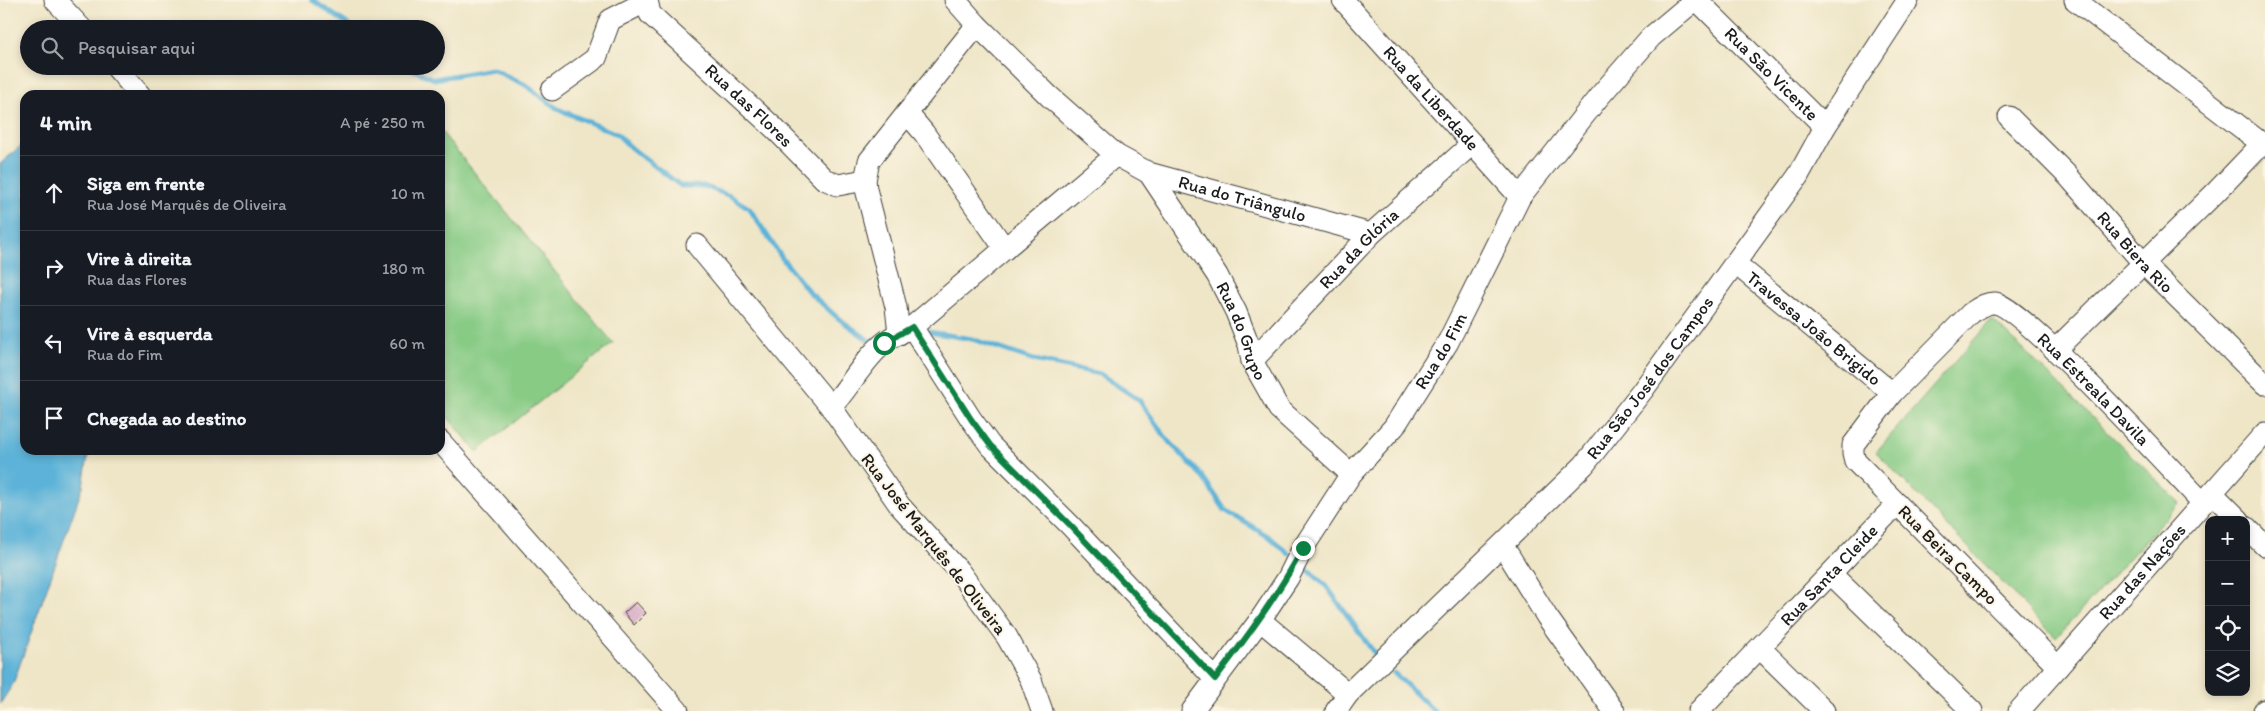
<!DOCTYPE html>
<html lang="pt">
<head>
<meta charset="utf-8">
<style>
  body { margin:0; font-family:Itim,sans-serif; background:#20242c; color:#f1f3f6 }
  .controls { position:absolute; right:15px; bottom:15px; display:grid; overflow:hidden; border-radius:10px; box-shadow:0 2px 8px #0003 }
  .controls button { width:45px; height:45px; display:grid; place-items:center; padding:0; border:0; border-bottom:1px solid #363941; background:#171b24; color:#f1f3f6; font:25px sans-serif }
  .stop { position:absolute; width:15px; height:15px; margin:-11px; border:4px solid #0b8043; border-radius:50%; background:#fff }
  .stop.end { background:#0b8043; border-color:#fff; box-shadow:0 1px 5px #0008 }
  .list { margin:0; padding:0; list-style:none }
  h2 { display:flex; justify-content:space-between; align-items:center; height:65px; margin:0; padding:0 20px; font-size:21px }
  h2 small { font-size:16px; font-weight:400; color:#9ea1a6 }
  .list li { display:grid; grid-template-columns:32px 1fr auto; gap:15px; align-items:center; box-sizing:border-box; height:75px; padding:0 20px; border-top:1px solid #363941 }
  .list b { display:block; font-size:19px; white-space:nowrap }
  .list p { margin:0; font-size:16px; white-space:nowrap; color:#9ea1a6 }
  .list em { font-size:16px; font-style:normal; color:#9ea1a6 }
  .icon { flex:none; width:28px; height:28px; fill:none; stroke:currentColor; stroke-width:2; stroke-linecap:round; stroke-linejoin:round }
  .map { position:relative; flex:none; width:2265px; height:711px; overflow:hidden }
  .search { position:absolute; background:#171b24; box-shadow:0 2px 8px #0003; left:20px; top:20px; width:425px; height:55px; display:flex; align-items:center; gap:12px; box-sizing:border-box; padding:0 18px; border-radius:28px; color:#9ea1a6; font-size:19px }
  .panel { position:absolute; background:#171b24; box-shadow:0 2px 8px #0003; left:20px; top:90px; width:425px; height:365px; border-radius:15px }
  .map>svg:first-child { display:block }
  .green { fill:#87cb85; stroke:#527450 }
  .water { fill:#5cb2d8; stroke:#3c677a }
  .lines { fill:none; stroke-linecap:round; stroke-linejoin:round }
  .stream { stroke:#5cb2d8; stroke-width:5 }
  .building { fill:#d7aac6 }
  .street-casing { stroke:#3c3a36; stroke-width:23 }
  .street { stroke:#fff; stroke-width:21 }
  .route { stroke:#0b8043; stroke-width:6 }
  .labels { text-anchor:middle; stroke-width:4; stroke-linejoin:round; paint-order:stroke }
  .street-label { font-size:18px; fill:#1c1c1c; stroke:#fcf5e5 }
</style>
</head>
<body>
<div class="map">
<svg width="2265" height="711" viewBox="0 0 2265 711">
  <rect width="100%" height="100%" fill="#fcf5e5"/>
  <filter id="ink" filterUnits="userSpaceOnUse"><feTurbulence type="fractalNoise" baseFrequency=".02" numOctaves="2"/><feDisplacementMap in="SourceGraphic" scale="10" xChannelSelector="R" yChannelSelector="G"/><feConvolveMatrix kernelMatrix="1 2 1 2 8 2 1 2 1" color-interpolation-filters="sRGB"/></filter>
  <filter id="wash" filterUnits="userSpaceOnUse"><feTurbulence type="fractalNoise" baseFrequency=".0096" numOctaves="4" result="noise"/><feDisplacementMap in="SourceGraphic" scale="20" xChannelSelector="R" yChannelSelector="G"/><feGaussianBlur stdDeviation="1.12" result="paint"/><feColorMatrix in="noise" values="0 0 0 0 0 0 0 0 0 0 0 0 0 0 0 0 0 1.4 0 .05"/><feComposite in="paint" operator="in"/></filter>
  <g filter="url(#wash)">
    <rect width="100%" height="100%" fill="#efe6c8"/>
    <!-- green -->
    <path class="green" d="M 440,130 L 613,343 L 477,452 L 440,408 Z
      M 1992,319 L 2180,503 L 2056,638 L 1876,452 Z"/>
    <!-- water -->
    <path class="water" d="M 25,142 L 25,450 L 89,450 L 83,486 L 13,684 L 0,704 L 0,164 Z"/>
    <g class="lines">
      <!-- stream -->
      <path class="stream" d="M 312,0 L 355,29
        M 405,66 L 434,79 L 492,69 L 524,84 L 558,109 L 617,134 L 630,147 L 681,186 L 704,186 L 730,196 L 749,208 L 782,258 L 809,292 L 838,318 L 870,341 L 876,339
        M 923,331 L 972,339 L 1034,360 L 1100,374 L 1139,400 L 1166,438 L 1202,476 L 1225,510 L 1271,538 L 1289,554
        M 1303,565 L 1327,587 L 1375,654
        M 1394,673 L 1434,711"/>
    </g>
    <g id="blocks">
      <!-- building -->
      <path class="building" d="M 636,602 L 646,613 L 634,625 L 624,613 Z"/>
    </g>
  </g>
  <g filter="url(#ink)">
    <use href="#blocks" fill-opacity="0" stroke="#3c3a36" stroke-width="1"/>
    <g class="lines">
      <!-- street casing -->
      <g class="street-casing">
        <g id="street">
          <path d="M 55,0 L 82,29"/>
          <path id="s1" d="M 647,0 L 650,14 L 774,128 L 824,179 L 838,185 L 865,180"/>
          <path id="s2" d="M 955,0 L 977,25 L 1049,96 L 1116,155 L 1149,173 L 1371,234"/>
          <path id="s3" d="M 1343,0 L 1520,197"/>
          <path id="s4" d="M 1697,0 L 1825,127"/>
          <path d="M 2075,0 L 2265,146"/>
          <path d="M 115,66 L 140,95"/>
          <path d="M 552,90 L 596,58 L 610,20 L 647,1"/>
          <path d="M 907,113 L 924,133 L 1005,249"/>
          <path id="s5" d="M 2009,117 L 2068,176 L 2144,264 L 2265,384"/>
          <path id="s6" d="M 1149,173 L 1217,275 L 1236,312 L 1249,345 L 1252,361 L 1279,409 L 1351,474"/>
          <path d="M 697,245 L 831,407"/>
          <path id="s7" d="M 1736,264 L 1892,393"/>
          <path d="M 912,327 L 971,419 L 990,445 L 1070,525 L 1215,679"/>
          <path d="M 899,334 L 896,307 L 866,189 L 865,180 L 869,161 L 977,25"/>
          <path d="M 2055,350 L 2215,193 L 2262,144"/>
          <path id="s8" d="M 1252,361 L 1371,234 L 1472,144"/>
          <path d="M 440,441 L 678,711"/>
          <path d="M 2212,493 L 2239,520"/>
          <path d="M 2246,527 L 2265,546"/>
          <path d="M 1503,546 L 1547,617 L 1614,711"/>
          <path d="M 1831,574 L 1972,711"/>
          <path d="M 1260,620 L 1348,694"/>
          <path d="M 1760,648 L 1824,711"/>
          <path id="s9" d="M 2058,667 L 1855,461 L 1853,453 L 1853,445 L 1892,393 L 1971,313 C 1978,309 1986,302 1995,303 C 2023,307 2174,473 2203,503"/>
          <path d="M 1042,711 L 1031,680 L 1007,637 L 959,571 L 900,506 L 831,407 C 850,387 863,360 884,343 C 892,336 903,332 912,327 L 1116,155"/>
          <path id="s10" d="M 1192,711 L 1260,620 L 1288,578 L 1303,548 L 1351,474 L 1394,427 L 1448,342 L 1520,197 L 1598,98 L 1651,37 L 1695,0"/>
          <path id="s11" d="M 1336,711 L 1348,694 L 1584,465 L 1643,390 L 1798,176 L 1825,127 L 1908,0"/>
          <path id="s12" d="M 1699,711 L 1897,504"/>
          <path id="s13" d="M 2019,711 L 2265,433"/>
          <path d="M 2264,711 L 2265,710"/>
        </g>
      </g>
      <!-- street -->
      <use href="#street" class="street"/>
    </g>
  </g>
  <g class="lines" filter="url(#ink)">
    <!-- route -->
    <path class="route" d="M 884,343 L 912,327 L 971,419 L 990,445 L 1070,525 L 1215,679 C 1247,637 1278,595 1303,548"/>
  </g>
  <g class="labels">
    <!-- street labels -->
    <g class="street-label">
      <text dy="6" stroke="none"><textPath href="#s4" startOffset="105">Rua São Vicente</textPath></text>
      <text dy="6" stroke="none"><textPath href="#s3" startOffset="132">Rua da Liberdade</textPath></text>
      <text dy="6" stroke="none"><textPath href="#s1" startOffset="149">Rua das Flores</textPath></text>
      <text dy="6" stroke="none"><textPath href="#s2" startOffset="358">Rua do Triângulo</textPath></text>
      <text dy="6" stroke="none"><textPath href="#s8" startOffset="155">Rua da Glória</textPath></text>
      <text dy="6" stroke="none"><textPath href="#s5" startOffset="185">Rua Biera Rio</textPath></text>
      <text dy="6" stroke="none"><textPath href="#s7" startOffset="101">Travessa João Brigido</textPath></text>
      <text dy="6" stroke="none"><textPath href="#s6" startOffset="184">Rua do Grupo</textPath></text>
      <text dy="6" stroke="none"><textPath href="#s10" startOffset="439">Rua do Fim</textPath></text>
      <text dy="6" stroke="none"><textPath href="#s11" startOffset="459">Rua São José dos Campos</textPath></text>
      <text dy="6" stroke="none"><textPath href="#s9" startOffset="641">Rua Estreala Davila</textPath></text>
      <text transform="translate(934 544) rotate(52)" y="6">Rua José Marquês de Oliveira</text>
      <text transform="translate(1948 555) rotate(45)" y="6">Rua Beira Campo</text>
      <text dy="6" stroke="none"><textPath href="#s13" startOffset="186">Rua das Nações</textPath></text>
      <text dy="6" stroke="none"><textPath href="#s12" startOffset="188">Rua Santa Cleide</textPath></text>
    </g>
  </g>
</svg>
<div class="controls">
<button>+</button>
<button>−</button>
<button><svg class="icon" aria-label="locate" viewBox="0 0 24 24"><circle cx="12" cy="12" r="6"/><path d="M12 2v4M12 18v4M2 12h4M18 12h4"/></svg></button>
<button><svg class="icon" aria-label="layers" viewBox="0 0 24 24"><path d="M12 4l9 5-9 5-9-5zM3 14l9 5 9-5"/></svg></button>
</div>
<div class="stop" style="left:884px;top:343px"></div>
<div class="stop end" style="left:1303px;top:548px"></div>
<div class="search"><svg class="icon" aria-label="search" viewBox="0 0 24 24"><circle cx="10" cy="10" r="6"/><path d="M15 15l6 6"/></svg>Pesquisar aqui</div>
<section class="panel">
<h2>4 min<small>A pé · 250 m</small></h2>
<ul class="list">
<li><svg class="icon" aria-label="ahead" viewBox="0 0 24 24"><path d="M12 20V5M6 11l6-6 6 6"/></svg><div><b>Siga em frente</b><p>Rua José Marquês de Oliveira</p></div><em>10 m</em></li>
<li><svg class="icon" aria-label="right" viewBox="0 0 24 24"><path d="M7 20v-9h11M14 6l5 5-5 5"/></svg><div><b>Vire à direita</b><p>Rua das Flores</p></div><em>180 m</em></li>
<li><svg class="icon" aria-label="left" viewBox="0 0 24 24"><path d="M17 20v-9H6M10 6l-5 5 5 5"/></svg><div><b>Vire à esquerda</b><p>Rua do Fim</p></div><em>60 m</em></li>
<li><svg class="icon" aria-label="arrive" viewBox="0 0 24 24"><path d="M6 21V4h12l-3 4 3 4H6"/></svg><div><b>Chegada ao destino</b></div></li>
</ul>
</section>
</div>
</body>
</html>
